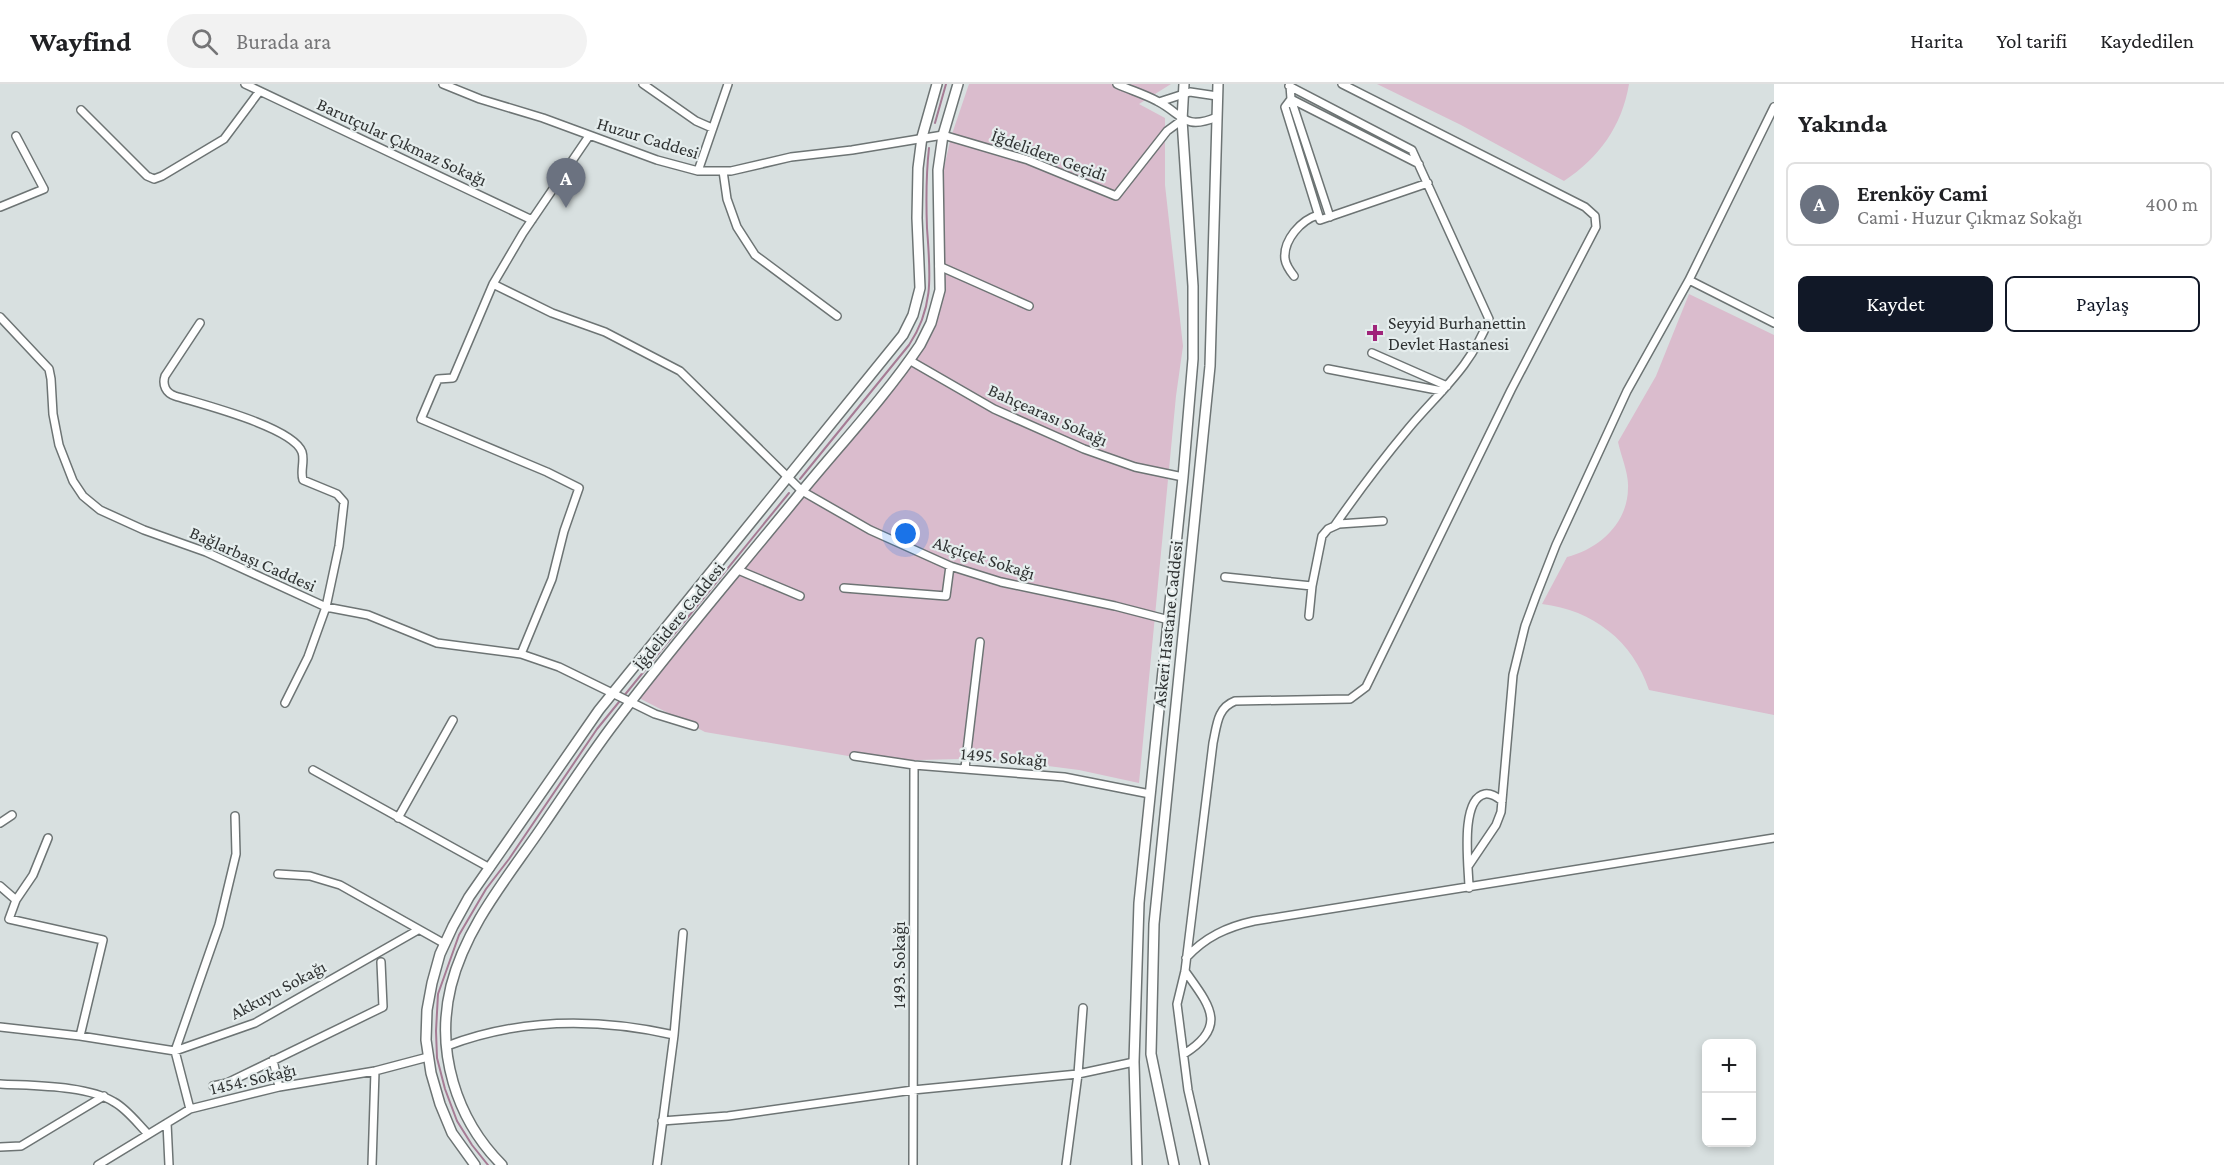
<!DOCTYPE html>
<html lang="tr">
<head>
<meta charset="utf-8">
<style>
  body { margin:0; font-family:"Crimson Pro",serif; background:#f2f2f2; color:#202124 }
  .controls { position:absolute; right:18px; bottom:18px; display:grid; overflow:hidden; border-radius:9px; box-shadow:0 3px 9px #0003 }
  .controls button { width:54px; height:54px; display:grid; place-items:center; padding:0; border:0; border-bottom:2px solid #e0e0e0; background:#fff; color:#202124; font:30px sans-serif }
  .you { position:absolute; left:906px; top:450px; width:21px; height:21px; margin:-15px; border:4px solid #fff; border-radius:50%; background:#1a73e8; box-shadow:0 0 0 9px #1a73e833 }
  .badge { display:grid; place-items:center; width:39px; height:39px; border-radius:50%; background:#111827; color:#fff; font-size:20px; font-weight:700 }
  .pin { position:absolute; translate:-50% -50px; filter:drop-shadow(0 2px 3px #0008) }
  .pin::after { content:''; position:absolute; top:32px; width:21px; height:18px; background:inherit; clip-path:polygon(0 0,100% 0,50% 100%) }
  .list { margin:0; padding:0; list-style:none }
  h2 { display:flex; justify-content:space-between; align-items:center; height:78px; margin:0; padding:0 24px; font-size:26px }
  h2 small { font-size:20px; font-weight:400; color:#757577 }
  .list li { display:grid; grid-template-columns:39px 1fr auto; gap:18px; align-items:center; box-sizing:border-box; height:84px; margin:0 12px 12px; padding:0 12px; border:2px solid #e0e0e0; border-radius:9px }
  .list b { display:block; font-size:22px; white-space:nowrap }
  .list p { margin:0; font-size:20px; white-space:nowrap; color:#757577 }
  .list em { font-size:20px; font-style:normal; color:#757577 }
  .actions { display:flex; gap:12px; padding:18px 24px }
  .actions a { flex:1; padding:14px 0; border:2px solid #111827; border-radius:9px; text-align:center; font-size:21px; color:#111827 }
  .actions .main { background:#111827; color:#fff }
  .icon { flex:none; width:33px; height:33px; fill:none; stroke:currentColor; stroke-width:2; stroke-linecap:round; stroke-linejoin:round }
  .map { position:relative; flex:none; width:1774px; height:1081px; overflow:hidden }
  header { display:flex; align-items:center; gap:36px; box-sizing:border-box; height:84px; padding:0 30px; background:#fff; border-bottom:2px solid #e0e0e0 }
  header strong { font-size:28px }
  nav { display:flex; gap:33px; margin-inline-start:auto; font-size:21px }
  .search { width:420px; height:54px; background:#f2f2f2; display:flex; align-items:center; gap:15px; box-sizing:border-box; padding:0 21px; border-radius:33px; color:#757577; font-size:22px }
  main { display:flex }
  aside { flex:1; background:#fff }
  .map>svg:first-child { display:block }
  .green { fill:#dabccd }
  .lines { fill:none; stroke-linecap:round; stroke-linejoin:round }
  .stream { stroke:#a57b94; stroke-width:2 }
  .street-casing { stroke:#6d7474; stroke-width:10 }
  .secondary-casing { stroke:#6d7474; stroke-width:12 }
  .street { stroke:#fff; stroke-width:7 }
  .secondary { stroke:#fff; stroke-width:9 }
  .poi-dot { fill:#9f247a; stroke:#e5eded; stroke-width:2 }
  .labels { text-anchor:middle; stroke-width:4.5; stroke-linejoin:round; paint-order:stroke }
  .street-label { font-size:18px; fill:#303333; stroke:#e5eded }
  .poi-label { font-size:18px; fill:#303333; stroke:#e5eded; text-anchor:start }
</style>
</head>
<body>
<header>
<strong>Wayfind</strong>
<div class="search"><svg class="icon" aria-label="search" viewBox="0 0 24 24"><circle cx="10" cy="10" r="6"/><path d="M15 15l6 6"/></svg>Burada ara</div>
<nav><a>Harita</a><a>Yol tarifi</a><a>Kaydedilen</a></nav>
</header>
<main>
<div class="map">
<svg width="1774" height="1081" viewBox="0 0 1774 1081">
  <rect width="100%" height="100%" fill="#d8e0e0"/>
  <!-- green -->
  <path class="green" d="M 969,0 L 1171,0 L 1139,20 L 1165,34 L 1165,101 L 1183,262 L 1176,312 L 1139,699 L 1079,686 L 1017,678 L 959,675 L 878,677 L 705,648 L 637,613 L 822,385 L 936,234 L 943,88 L 951,53 Z
    M 1377,0 L 1629,0 C 1622,42 1599,74 1564,97 L 1461,41 Z
    M 1689,210 L 1774,251 L 1774,631 L 1649,606 C 1633,557 1593,526 1542,520 L 1567,473 C 1599,465 1628,439 1628,404 C 1629,390 1621,372 1618,358 L 1656,292 Z"/>
  <g class="lines">
    <!-- stream -->
    <path class="stream" d="M 935,39 L 946,0
      M 800,395 L 909,261 C 935,222 930,188 927,144 C 926,117 926,91 929,64
      M 488,1081 L 472,1061 L 457,1037 L 445,1005 L 437,974 L 436,947 L 438,910 L 459,851 L 486,805 L 509,775 L 597,645 L 789,409"/>
    <!-- street casing -->
    <g class="street-casing">
      <path id="street" d="M 245,0 L 532,136
        M 443,0 L 480,15 L 543,34 L 657,76 L 698,87 L 731,87 L 791,73 L 852,66 L 943,51 L 1028,76 L 1116,112 L 1167,47 L 1182,36
        M 643,0 L 696,37 L 712,44
        M 1117,0 C 1130,6 1144,10 1157,17 C 1183,30 1183,47 1217,33
        M 1290,1 L 1291,15 L 1330,133
        M 1289,2 L 1412,66 L 1489,235 C 1471,283 1440,307 1408,345 C 1382,376 1358,408 1335,441
        M 1291,15 L 1285,23 L 1320,136 L 1428,99
        M 1291,15 L 1419,80
        M 1159,18 L 1190,8 L 1217,12
        M 81,26 L 147,92 L 154,95 L 162,92 L 224,55 L 259,8
        M 698,87 L 728,0
        M 723,87 L 727,115 L 737,143 L 755,171 L 837,232
        M 0,123 L 44,105 L 16,52
        M 939,182 L 1029,222
        M 1294,192 C 1290,187 1286,182 1285,175 C 1283,156 1301,136 1318,131
        M 1689,196 L 1774,239
        M 493,200 L 552,229 L 605,248 L 680,287 L 802,407 L 870,446 L 950,482 L 1001,498 L 1115,522 L 1169,536
        M 0,233 L 49,285 L 51,295 L 53,330 L 59,361 L 73,397 L 83,412 L 100,426 L 144,446 L 206,468 L 326,523 L 368,531 L 437,559 L 521,570 L 559,583 L 655,630 L 694,642
        M 200,239 L 165,292 C 162,301 166,309 175,312 C 201,320 293,343 302,368 C 305,377 300,387 303,396 L 337,410 L 344,418 L 339,462 L 326,523 L 308,573 L 285,619
        M 1372,269 L 1447,302
        M 909,276 L 994,325 L 1084,365 L 1135,383 L 1183,393
        M 1328,285 L 1442,307
        M 738,486 L 800,512
        M 1225,493 L 1312,502
        M 844,504 L 946,512 L 950,482
        M 1309,532 L 1312,502 L 1322,452 L 1328,445 L 1339,440 L 1383,437
        M 521,570 L 552,495 L 564,447 L 579,404 L 547,388 L 421,335 L 438,295 L 453,294 L 493,200 L 523,149 L 589,52
        M 854,672 L 914,681 L 1064,693 L 1150,710
        M 965,684 L 980,558
        M 313,686 L 490,784
        M 398,734 L 453,636
        M 0,739 L 12,731
        M 1469,781 L 1496,741 L 1501,728 L 1513,591 L 1525,542 L 1536,512 L 1556,461 L 1627,307 L 1689,196 L 1774,23
        M 278,790 L 310,792 L 340,801 L 445,860
        M 0,802 L 16,816 L 9,835 L 103,856 L 80,952
        M 1469,804 C 1469,785 1459,715 1485,710 C 1491,709 1497,713 1502,717
        M 16,816 L 33,791 L 48,754
        M 1186,874 C 1205,853 1227,843 1254,837 L 1774,754
        M 0,943 L 80,952 L 175,967 L 255,939 L 418,846
        M 447,962 C 520,934 598,934 674,951
        M 1184,970 C 1229,942 1209,921 1185,887
        M 273,976 L 279,1003
        M 0,1000 C 33,1002 87,1001 114,1018 C 127,1025 138,1040 148,1050
        M 213,1002 L 227,999 L 383,923 L 381,878
        M 190,1025 L 175,967 L 219,841 L 236,770 L 235,732
        M 662,1037 L 728,1032 L 913,1006 L 1078,990 L 1134,978
        M 167,1039 L 169,1081
        M 0,1063 L 21,1062 L 104,1012
        M 98,1081 L 190,1025 L 279,1003 L 375,987 L 428,973
        M 372,1081 L 375,987
        M 657,1081 L 674,951 L 683,849
        M 913,1081 L 914,681
        M 1066,1081 L 1078,990 L 1083,924
        M 1205,1081 L 1188,1006 L 1177,920 L 1185,887 L 1213,659 C 1217,641 1217,624 1235,617 L 1350,615 L 1366,603 L 1511,306 L 1596,143 L 1595,132 L 1585,123 L 1342,0"/>
    </g>
    <!-- secondary casing -->
    <g class="secondary-casing">
      <path id="secondary" d="M 475,1081 L 452,1049 L 440,1020 L 431,989 L 426,956 L 427,926 L 432,899 L 440,870 L 453,842 L 469,813 L 599,626 L 903,251 L 913,231 L 920,204 L 917,134 L 918,84 L 922,53 L 937,0
        M 502,1081 C 456,1035 435,967 451,902 C 466,842 508,793 542,743 C 566,708 590,671 616,637 C 674,560 737,487 798,412 C 838,363 885,313 920,261 L 931,239 L 940,206 L 938,86 L 943,51 L 958,0
        M 1137,1081 L 1134,978 L 1139,819 L 1183,393 L 1193,275 L 1193,202 L 1182,36 L 1184,0
        M 1174,1081 L 1151,970 L 1154,840 L 1210,282 L 1218,0"/>
    </g>
    <!-- street -->
    <use href="#street" class="street"/>
    <!-- secondary -->
    <use href="#secondary" class="secondary"/>
  </g>
  <!-- markers -->
  <path class="poi-dot" d="M1372 240h6v6h6v6h-6v6h-6v-6h-6v-6h6z"/>
  <g class="labels">
    <!-- street labels -->
    <g class="street-label">
      <text transform="translate(648 54) rotate(17)" y="6">Huzur Caddesi</text>
      <text transform="translate(402 58) rotate(25)" y="6">Barutçular Çıkmaz Sokağı</text>
      <text transform="translate(1049 71) rotate(20)" y="6">İğdelidere Geçidi</text>
      <text transform="translate(1048 331) rotate(24)" y="6">Bahçearası Sokağı</text>
      <text transform="translate(984 474) rotate(18)" y="6">Akçiçek Sokağı</text>
      <text transform="translate(253 475) rotate(24)" y="6">Bağlarbaşı Caddesi</text>
      <text transform="translate(679 532) rotate(-51)" y="6">İğdelidere Caddesi</text>
      <text transform="translate(1168 540) rotate(-84)" y="6">Askeri Hastane Caddesi</text>
      <text transform="translate(1004 673) rotate(5)" y="6">1495. Sokağı</text>
      <text transform="translate(899 881) rotate(-90)" y="6">1493. Sokağı</text>
      <text transform="translate(278 906) rotate(-28)" y="6">Akkuyu Sokağı</text>
      <text transform="translate(253 995) rotate(-13)" y="6">1454. Sokağı</text>
    </g>
    <!-- poi labels -->
    <g class="poi-label">
      <text x="1388" y="245">Seyyid Burhanettin<tspan x="1388" dy="21">Devlet Hastanesi</tspan></text>
    </g>
  </g>
</svg>
<div class="controls">
<button>+</button>
<button>−</button>
</div>
<div class="you"></div>
<div class="pin badge" style="left:566px;top:124px;background:#6b7280">A</div>
</div>
<aside>
<h2>Yakında<small></small></h2>
<ul class="list">
<li><span class="badge" style="background:#6b7280">A</span><div><b>Erenköy Cami</b><p>Cami · Huzur Çıkmaz Sokağı</p></div><em>400 m</em></li>
</ul>
<div class="actions"><a class="main">Kaydet</a><a>Paylaş</a></div>
</aside>
</main>
</body>
</html>
